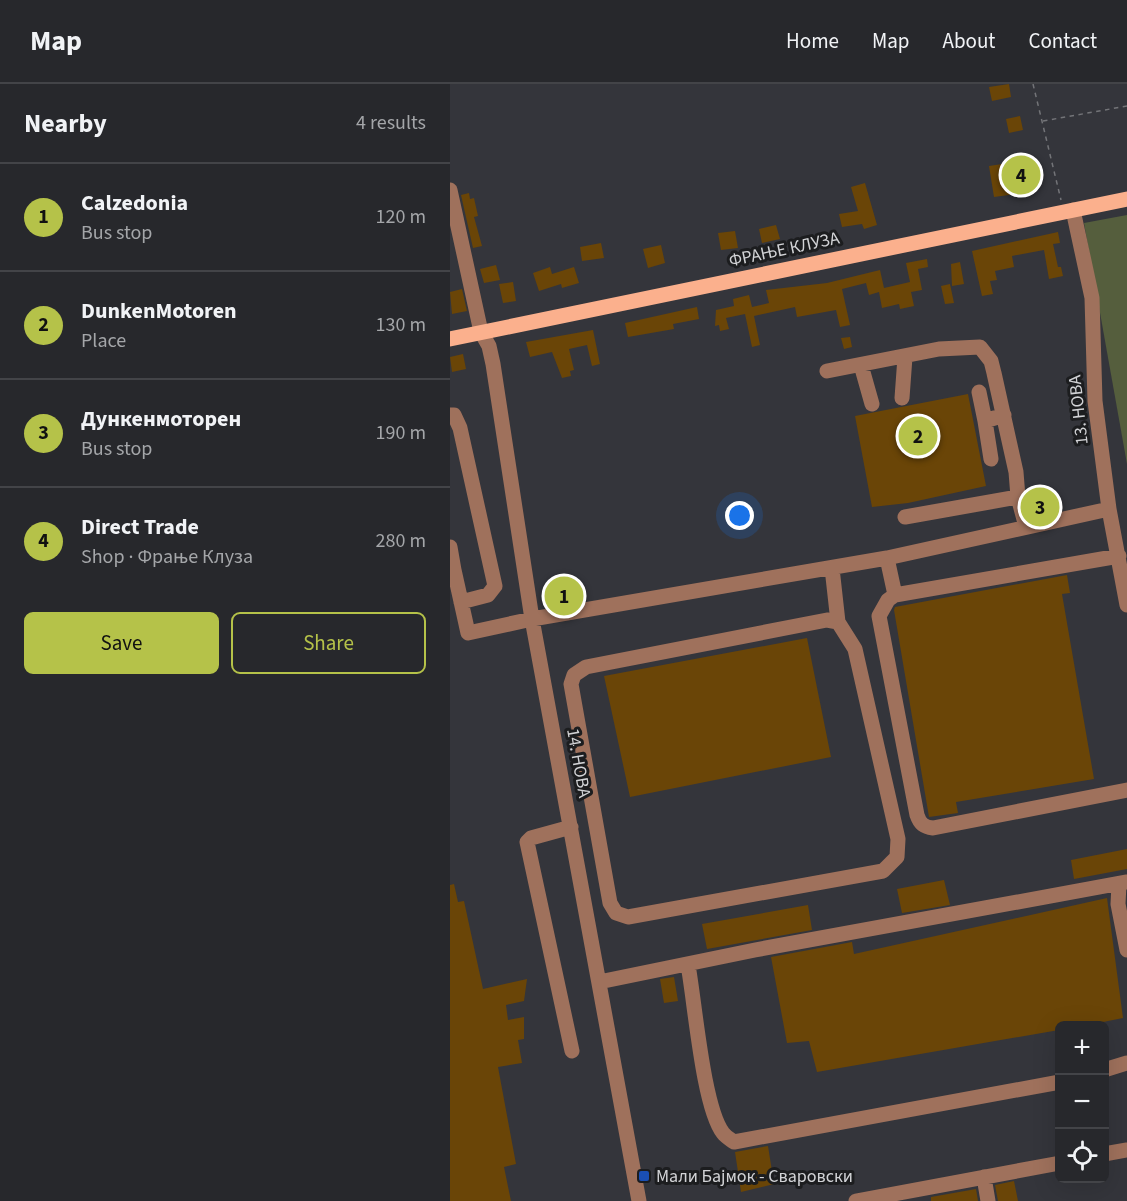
<!DOCTYPE html>
<html lang="en">
<head>
<meta charset="utf-8">
<style>
  body { margin:0; font-family:"Source Sans 3",sans-serif; background:#2f3034; color:#f1f3f6 }
  .controls { position:absolute; right:18px; bottom:18px; display:grid; overflow:hidden; border-radius:9px; box-shadow:0 6px 24px #0002 }
  .controls button { width:54px; height:54px; display:grid; place-items:center; padding:0; border:0; border-bottom:2px solid #434448; background:#27282c; color:#f1f3f6; font:30px sans-serif }
  .you { position:absolute; left:290px; top:432px; width:21px; height:21px; margin:-15px; border:4px solid #fff; border-radius:50%; background:#1a73e8; box-shadow:0 0 0 9px #1a73e833 }
  .badge { display:grid; place-items:center; width:39px; height:39px; border-radius:50%; background:#b5c249; color:#111; font-size:20px; font-weight:700 }
  .pin { position:absolute; translate:-50% -50%; border:3px solid #fff; box-shadow:0 2px 6px #0006 }
  .list { margin:0; padding:0; list-style:none }
  h2 { display:flex; justify-content:space-between; align-items:center; height:78px; margin:0; padding:0 24px; font-size:26px }
  h2 small { font-size:20px; font-weight:400; color:#a4a6a9 }
  .list li { display:grid; grid-template-columns:39px 1fr auto; gap:18px; align-items:center; box-sizing:border-box; height:108px; padding:0 24px; border-top:2px solid #434448 }
  .list b { display:block; font-size:22px; white-space:nowrap }
  .list p { margin:0; font-size:20px; white-space:nowrap; color:#a4a6a9 }
  .list em { font-size:20px; font-style:normal; color:#a4a6a9 }
  .actions { display:flex; gap:12px; padding:18px 24px }
  .actions a { flex:1; padding:14px 0; border:2px solid #b5c249; border-radius:9px; text-align:center; font-size:21px; color:#b5c249 }
  .actions .main { background:#b5c249; color:#111 }
  .icon { flex:none; width:33px; height:33px; fill:none; stroke:currentColor; stroke-width:2; stroke-linecap:round; stroke-linejoin:round }
  .map { position:relative; flex:none; width:677px; height:1117px; overflow:hidden }
  header { display:flex; align-items:center; gap:36px; box-sizing:border-box; height:84px; padding:0 30px; background:#27282c; border-bottom:2px solid #434448 }
  header strong { font-size:28px }
  nav { display:flex; gap:33px; margin-inline-start:auto; font-size:21px }
  main { display:flex }
  aside { flex:1; background:#27282c }
  .map>svg:first-child { display:block }
  .green { fill:#555e3d }
  .building { fill:#6a4507 }
  .lines { fill:none; stroke-linecap:round; stroke-linejoin:round }
  .path { stroke:#737478; stroke-width:1.5; stroke-dasharray:4.5 4.5; stroke-linecap:butt }
  .minor { stroke:#9f715c; stroke-width:15 }
  .major { stroke:#fbb08d; stroke-width:15 }
  .transit-dot { fill:#1a4fb4; stroke:#1c1d1f; stroke-width:2 }
  .labels { text-anchor:middle; stroke-width:6; stroke-linejoin:round; paint-order:stroke }
  .street-label { font-size:18px; fill:#d2d3d6; stroke:#1c1d1f }
  .poi-label { font-size:18px; fill:#d2d3d6; stroke:#1c1d1f; text-anchor:start }
</style>
</head>
<body>
<header>
<strong>Map</strong>
<nav><a>Home</a><a>Map</a><a>About</a><a>Contact</a></nav>
</header>
<main>
<aside>
<h2>Nearby<small>4 results</small></h2>
<ul class="list">
<li><span class="badge">1</span><div><b>Calzedonia</b><p>Bus stop</p></div><em>120 m</em></li>
<li><span class="badge">2</span><div><b>DunkenMotoren</b><p>Place</p></div><em>130 m</em></li>
<li><span class="badge">3</span><div><b>Дункенмоторен</b><p>Bus stop</p></div><em>190 m</em></li>
<li><span class="badge">4</span><div><b>Direct Trade</b><p>Shop · Фрање Клуза</p></div><em>280 m</em></li>
</ul>
<div class="actions"><a class="main">Save</a><a>Share</a></div>
</aside>
<div class="map">
<svg width="677" height="1117" viewBox="0 0 677 1117">
  <rect width="100%" height="100%" fill="#34353b"/>
  <!-- green -->
  <path class="green" d="M 677,131 L 677,380 L 634,139 Z"/>
  <!-- building -->
  <path class="building" d="M 559,0 L 561,13 L 542,17 L 539,3 Z
    M 570,32 L 573,46 L 559,49 L 556,35 Z
    M 577,76 L 582,108 L 544,113 L 539,82 Z
    M 415,99 L 427,141 L 414,145 L 412,140 L 392,143 L 389,130 L 408,127 L 401,103 Z
    M 19,109 L 20,115 L 24,114 L 28,132 L 24,133 L 32,162 L 23,164 L 11,111 Z
    M 326,141 L 330,155 L 312,159 L 309,145 Z
    M 285,147 L 288,164 L 271,166 L 268,149 Z
    M 608,148 L 610,159 L 603,160 L 608,183 L 611,183 L 613,192 L 599,195 L 594,166 L 562,172 L 564,183 L 545,187 L 547,196 L 540,197 L 543,210 L 532,212 L 522,167 Z
    M 151,159 L 154,174 L 132,177 L 130,163 Z
    M 211,161 L 215,179 L 198,184 L 193,165 Z
    M 477,175 L 478,183 L 468,185 L 472,206 L 461,208 L 464,222 L 450,225 L 449,220 L 432,224 L 429,208 L 419,211 L 416,199 L 392,205 L 400,241 L 390,243 L 386,226 L 347,233 L 345,223 L 304,232 L 310,261 L 302,263 L 295,230 L 276,234 L 279,245 L 270,247 L 269,241 L 265,242 L 266,226 L 284,222 L 283,215 L 299,211 L 302,223 L 319,219 L 316,206 L 377,199 L 430,186 L 434,204 L 460,198 L 456,179 Z
    M 510,178 L 514,200 L 502,202 L 501,180 Z
    M 46,181 L 50,196 L 34,199 L 30,185 Z
    M 100,183 L 102,190 L 124,183 L 129,199 L 112,204 L 111,200 L 89,207 L 83,189 Z
    M 63,198 L 66,217 L 53,219 L 49,200 Z
    M 500,200 L 504,219 L 495,220 L 491,202 Z
    M 12,205 L 17,227 L 2,230 L 0,208 Z
    M 247,223 L 249,235 L 223,240 L 224,245 L 178,253 L 175,239 Z
    M 143,246 L 150,280 L 142,282 L 137,261 L 119,265 L 124,286 L 120,287 L 121,292 L 112,294 L 102,268 L 80,273 L 76,258 Z
    M 400,253 L 402,263 L 394,265 L 391,254 Z
    M 13,270 L 16,285 L 2,288 L 0,273 Z
    M 518,310 L 536,402 L 458,419 L 422,423 L 405,332 Z
    M 617,491 L 620,509 L 612,510 L 644,695 L 506,718 L 508,729 L 479,733 L 444,526 L 445,523 Z
    M 357,554 L 381,673 L 180,713 L 154,592 Z
    M 677,765 L 677,785 L 624,795 L 621,776 Z
    M 494,796 L 500,821 L 452,829 L 447,805 Z
    M 4,800 L 8,818 L 14,817 L 33,905 L 77,895 L 74,917 L 56,921 L 58,936 L 74,933 L 74,955 L 68,956 L 72,979 L 48,983 L 66,1080 L 54,1083 L 61,1117 L 0,1117 L 0,801 Z
    M 657,814 L 673,934 L 633,942 L 609,942 L 609,946 L 367,988 L 359,957 L 337,959 L 321,873 L 402,858 L 404,870 Z
    M 358,821 L 362,846 L 257,865 L 252,840 Z
    M 224,893 L 228,917 L 214,919 L 210,895 Z
    M 318,1062 L 324,1100 L 291,1108 L 285,1068 Z
    M 564,1097 L 568,1117 L 548,1117 L 545,1101 Z
    M 526,1105 L 528,1117 L 481,1117 L 481,1113 Z"/>
  <g class="lines">
    <!-- path -->
    <path class="path" d="M 583,0 L 611,116
      M 593,37 L 677,22"/>
    <!-- minor -->
    <path class="minor" d="M 0,106 L 31,248 L 39,262 L 43,280 L 82,535 L 189,1117
      M 623,126 L 642,214 L 645,317 L 659,425 L 677,521
      M 411,281 L 422,320
      M 377,287 L 489,265 L 530,263 L 541,277 L 544,289 L 566,388 L 568,413
      M 529,308 L 535,337 L 554,331
      M 452,314 L 455,273
      M 0,331 L 4,331 L 10,344 L 45,502 L 38,511 L 11,518
      M 535,337 L 541,375
      M 455,433 L 568,413 L 576,443
      M 0,463 L 4,486
      M 669,472 L 445,511 L 438,516 L 429,532 L 467,731 C 470,740 474,743 483,744 L 677,706
      M 437,474 L 445,511
      M 382,484 L 388,538 L 405,565 L 448,755 L 447,773 L 433,787 L 178,833 L 166,829 L 160,819 L 121,600 L 124,591 L 136,583 L 377,536 L 388,538
      M 0,487 L 4,486 L 18,549 L 82,535 L 437,474 L 659,425
      M 121,743 L 81,754 L 77,758 L 122,967
      M 669,800 L 668,820 L 677,866
      M 238,881 C 245,919 253,1023 273,1049 C 276,1053 280,1055 284,1058 L 610,998
      M 149,898 L 305,866 L 677,798
      M 654,986 L 677,979
      M 654,1070 L 677,1066
      M 534,1093 L 538,1117
      M 406,1117 L 610,1079"/>
    <!-- major -->
    <path class="major" d="M 0,255 L 677,115"/>
  </g>
  <!-- markers -->
  <rect class="transit-dot" x="188" y="1086" width="12" height="12" rx="3"/>
  <g class="labels">
    <!-- street labels -->
    <g class="street-label">
      <text transform="translate(334 165) rotate(-12)" y="6">ФРАЊЕ КЛУЗА</text>
      <text transform="translate(628 326) rotate(-96)" y="6">13. НОВА</text>
      <text transform="translate(129 679) rotate(80)" y="6">14. НОВА</text>
    </g>
    <!-- poi labels -->
    <g class="poi-label">
      <text x="206" y="1098">Мали Бајмок - Сваровски</text>
    </g>
  </g>
</svg>
<div class="controls">
<button>+</button>
<button>−</button>
<button><svg class="icon" aria-label="locate" viewBox="0 0 24 24"><circle cx="12" cy="12" r="6"/><path d="M12 2v4M12 18v4M2 12h4M18 12h4"/></svg></button>
</div>
<div class="you"></div>
<div class="pin badge" style="left:114px;top:512px">1</div>
<div class="pin badge" style="left:468px;top:352px">2</div>
<div class="pin badge" style="left:590px;top:423px">3</div>
<div class="pin badge" style="left:571px;top:91px">4</div>
</div>
</main>
</body>
</html>
